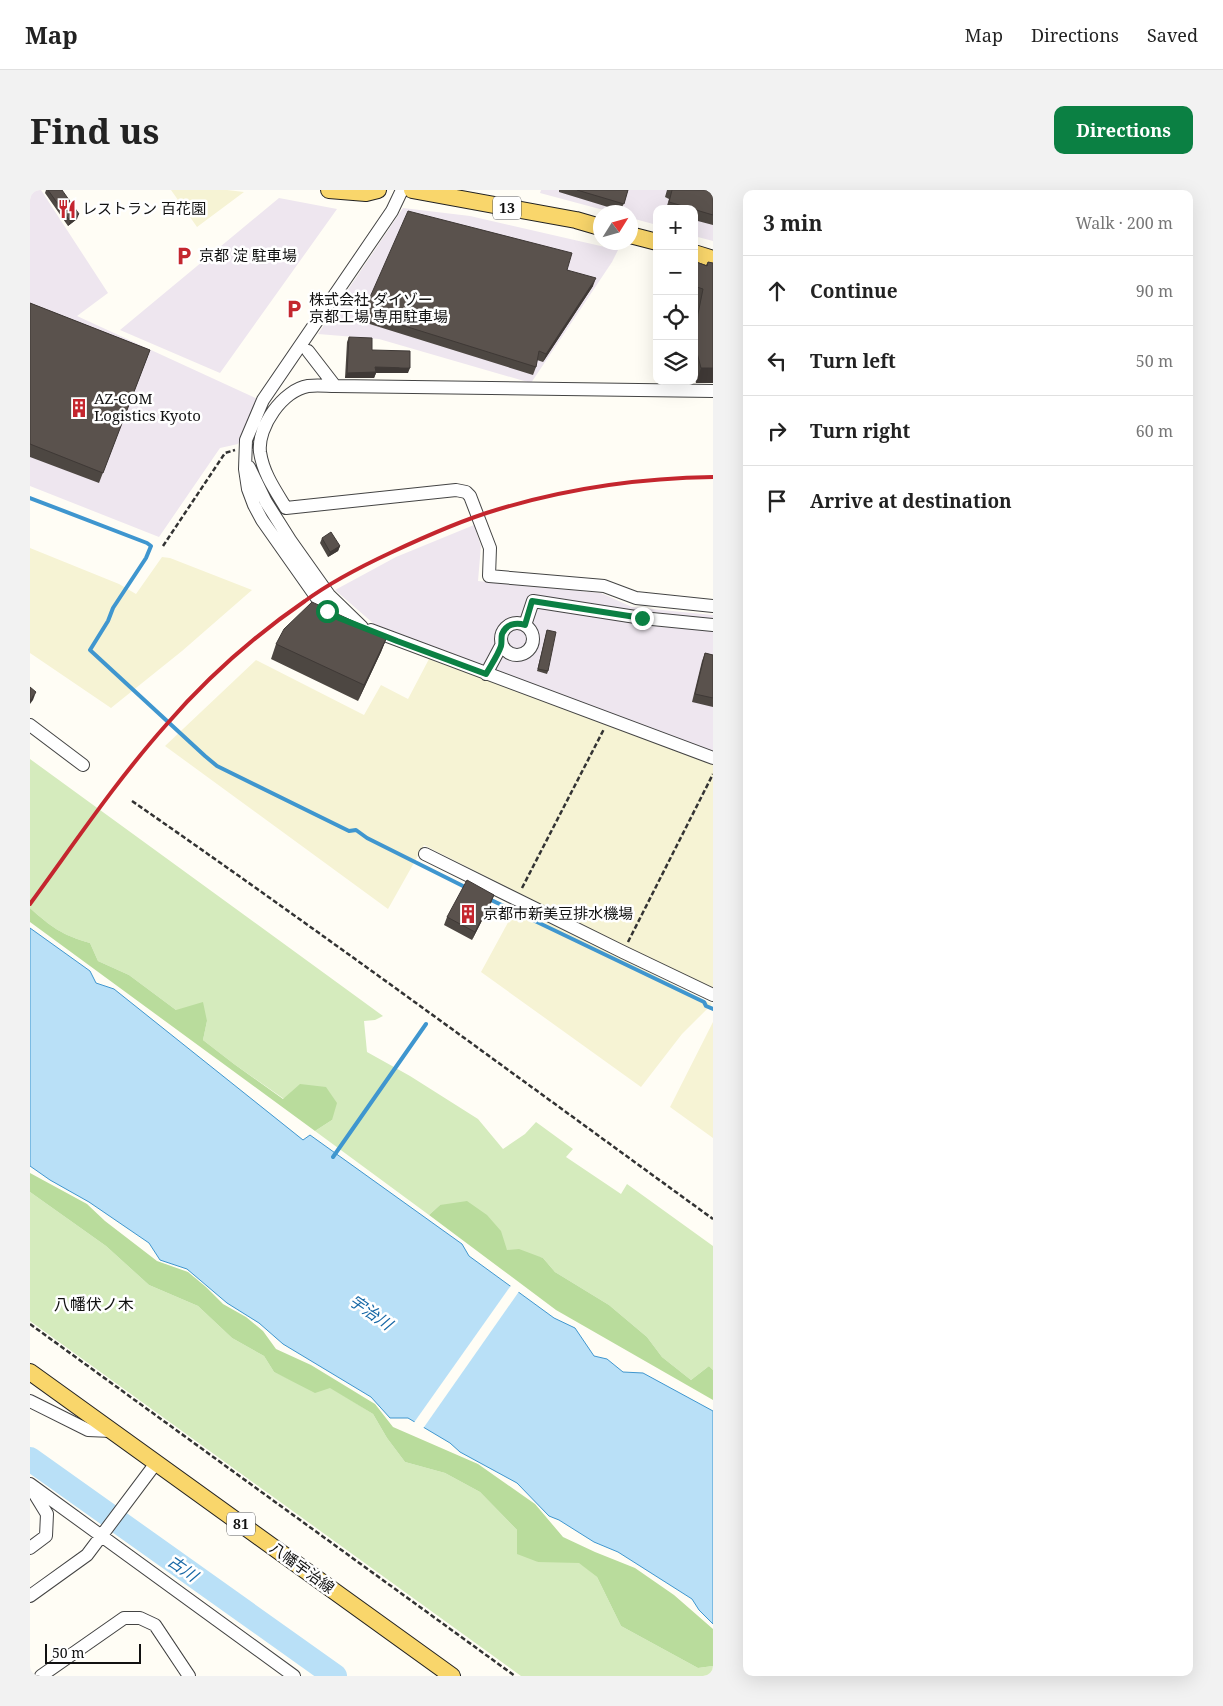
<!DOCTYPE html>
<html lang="en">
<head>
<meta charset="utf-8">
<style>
  body { margin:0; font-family:"Noto Serif","Noto Sans JP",serif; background:#f2f2f2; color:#222 }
  .controls { position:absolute; right:15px; top:15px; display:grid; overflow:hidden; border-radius:10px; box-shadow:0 5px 20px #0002 }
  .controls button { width:45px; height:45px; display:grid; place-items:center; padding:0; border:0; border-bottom:1px solid #e0e0e0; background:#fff; color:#222; font:25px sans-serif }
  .compass { position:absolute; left:563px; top:15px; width:45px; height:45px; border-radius:50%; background:#fff; box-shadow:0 5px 20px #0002; rotate:53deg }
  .scale { position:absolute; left:15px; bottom:12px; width:96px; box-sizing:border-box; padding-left:5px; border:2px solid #111; border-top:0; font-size:14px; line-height:18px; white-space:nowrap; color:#111; -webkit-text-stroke:4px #fff; paint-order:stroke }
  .stop { position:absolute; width:15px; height:15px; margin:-11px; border:4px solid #0b8043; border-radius:50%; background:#fff }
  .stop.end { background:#0b8043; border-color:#fff; box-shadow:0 1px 5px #0008 }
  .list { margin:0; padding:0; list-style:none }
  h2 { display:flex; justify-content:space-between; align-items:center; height:65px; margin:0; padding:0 20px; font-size:21px }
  h2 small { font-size:16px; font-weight:400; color:#767676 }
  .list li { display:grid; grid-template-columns:32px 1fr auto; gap:15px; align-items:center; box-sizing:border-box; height:70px; padding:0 20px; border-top:1px solid #e0e0e0 }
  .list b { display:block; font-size:19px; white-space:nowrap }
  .list em { font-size:16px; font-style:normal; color:#767676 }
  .icon { flex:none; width:28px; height:28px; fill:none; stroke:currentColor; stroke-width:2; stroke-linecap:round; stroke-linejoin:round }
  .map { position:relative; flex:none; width:683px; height:1486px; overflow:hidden; border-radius:10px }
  header { display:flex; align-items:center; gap:30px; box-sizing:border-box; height:70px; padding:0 25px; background:#fff; border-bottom:1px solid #e0e0e0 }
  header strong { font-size:24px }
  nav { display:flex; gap:28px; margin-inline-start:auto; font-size:18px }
  .intro { display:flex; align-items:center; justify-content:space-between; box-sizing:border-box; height:120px; padding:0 30px }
  h1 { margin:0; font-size:35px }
  .button { padding:12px 22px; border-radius:10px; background:#0b8043; color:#fff; font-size:18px; font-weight:700 }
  main { display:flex; gap:30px; padding:0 30px }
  aside { flex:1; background:#fff; border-radius:10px; box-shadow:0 5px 20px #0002 }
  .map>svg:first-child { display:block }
  .industrial { fill:#eee6ef }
  .farmland { fill:#f6f3d4 }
  .green { fill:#d5ebbd }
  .forest { fill:#b9dc9c }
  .water { fill:#b9e0f7; stroke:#3f96cf }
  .pier { fill:#fffdf5 }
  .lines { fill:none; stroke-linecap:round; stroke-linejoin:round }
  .stream { stroke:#3f96cf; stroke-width:4 }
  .river { stroke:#b9e0f7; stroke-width:24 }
  .minor-casing { stroke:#444; stroke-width:14 }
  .major-casing { stroke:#222; stroke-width:18 }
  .path { stroke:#333; stroke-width:2.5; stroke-dasharray:5 2.5; stroke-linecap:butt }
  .minor { stroke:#fff; stroke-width:12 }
  .major { stroke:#f9d66b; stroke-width:16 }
  .rail { stroke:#c4262e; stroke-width:4 }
  .wall { fill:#4d4742 }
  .shaded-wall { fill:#3f3936 }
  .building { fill:#5a524d; stroke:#3f3936 }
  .route { stroke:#0b8043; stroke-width:6 }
  .labels { text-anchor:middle; stroke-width:5; stroke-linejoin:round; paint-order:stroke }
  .shield { fill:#fff; stroke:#585858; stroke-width:1 }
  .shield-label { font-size:14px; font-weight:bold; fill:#111 }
  .poi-label { font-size:15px; fill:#111; stroke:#fff; text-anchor:start }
  .street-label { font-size:15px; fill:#111; stroke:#fff }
  .neighbourhood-label { font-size:16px; fill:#111; stroke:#fff }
  .water-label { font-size:16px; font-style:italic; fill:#1768a6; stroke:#fff }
</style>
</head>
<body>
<header>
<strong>Map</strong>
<nav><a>Map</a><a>Directions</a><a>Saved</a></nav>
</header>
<div class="intro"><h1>Find us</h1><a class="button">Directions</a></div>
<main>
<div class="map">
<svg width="683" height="1486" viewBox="0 0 683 1486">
  <rect width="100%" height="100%" fill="#fffdf5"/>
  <!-- industrial -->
  <path class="industrial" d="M 0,0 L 11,0 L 78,103 L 47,126 L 230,210 L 208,254 L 190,258 L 129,347 L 0,296 Z
    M 511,0 L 683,0 L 683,51 L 664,46 L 664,19 L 627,19 L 627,35 L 601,28 L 600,22 L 581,22 L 510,3 Z
    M 249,8 L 307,19 L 190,183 L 90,140 Z
    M 373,18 L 440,26 L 588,60 L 582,72 L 501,193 L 349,149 L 288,144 Z
    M 444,335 L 451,356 L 448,391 L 571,403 L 602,417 L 683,425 L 683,562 L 344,434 L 305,400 L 366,367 Z"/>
  <!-- farmland -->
  <path class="farmland" d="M 141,0 L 197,0 L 214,2 L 167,37 Z
    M 0,358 L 89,394 L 106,404 L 132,367 L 140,368 L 222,400 L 152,461 L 81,518 L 0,463 Z
    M 399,469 L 683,573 L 683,801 L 394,655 L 358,719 L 135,556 L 226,470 L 334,525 L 351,495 L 378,509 Z
    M 487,716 L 682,814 L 652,844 L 611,897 L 451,782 Z
    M 683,832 L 683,948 L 640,917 Z"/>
  <!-- green -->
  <path class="green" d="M 0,569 L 353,826 L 345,830 L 334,831 L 337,862 L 380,886 L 448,929 L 473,959 L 495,944 L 506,932 L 543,959 L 536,967 L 591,1004 L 597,994 L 683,1056 L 683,1180 L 679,1176 L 661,1190 L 632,1167 L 617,1147 L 579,1115 L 525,1082 L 513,1068 L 477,1060 L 410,1015 L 399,1025 L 285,941 L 302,930 L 254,909 L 204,874 L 173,850 L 177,831 L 146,820 L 99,785 L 68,771 L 60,753 C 32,745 21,737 0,718 Z
    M 0,1002 L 76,1056 L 119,1095 L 168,1116 L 202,1148 L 234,1166 L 244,1182 L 263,1191 L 300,1197 L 343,1224 L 357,1248 L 375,1272 L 415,1283 L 450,1302 L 487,1340 L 508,1372 L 549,1372 L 567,1387 L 591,1436 L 668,1478 L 683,1476 L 683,1486 L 491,1486 L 0,1131 Z"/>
  <!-- forest -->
  <path class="forest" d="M 0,718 C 21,737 32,745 60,753 L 68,771 L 99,785 L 146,820 L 173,812 L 177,831 L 173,850 L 204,874 L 253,909 L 270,894 L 296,897 L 307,913 L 302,930 L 285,941 L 0,732 Z
    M 0,983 L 57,1014 L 75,1031 L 127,1071 L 158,1082 L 176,1097 L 193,1114 L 216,1127 L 233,1141 L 246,1159 L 281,1175 L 345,1214 L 363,1237 L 448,1274 L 505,1314 L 533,1347 L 565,1362 L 605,1378 L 644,1405 L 683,1439 L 683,1476 L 668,1478 L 591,1436 L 567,1387 L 549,1373 L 508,1372 L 487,1364 L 487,1340 L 450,1302 L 415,1283 L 375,1272 L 357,1248 L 343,1224 L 300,1198 L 285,1203 L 244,1182 L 234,1166 L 202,1148 L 168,1116 L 119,1095 L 76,1056 L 0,1002 Z
    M 437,1011 L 457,1025 L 471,1041 L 477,1060 L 489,1059 L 513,1068 L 525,1082 L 579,1115 L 617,1147 L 632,1167 L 661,1190 L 679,1176 L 683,1180 L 683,1210 L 526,1120 L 399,1025 L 410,1015 Z"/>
  <!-- water -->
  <path class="water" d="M 0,738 L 60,781 L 66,793 L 84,799 L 273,950 L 280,945 L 432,1054 L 439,1066 L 524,1128 L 545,1138 L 564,1166 L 577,1169 L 593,1182 L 613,1183 L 683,1221 L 683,1434 L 669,1420 L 662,1409 L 588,1362 L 564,1352 L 529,1330 L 519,1326 L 487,1293 L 430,1262 L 420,1253 L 378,1228 L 360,1228 L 341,1207 L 253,1154 L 229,1133 L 197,1113 L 157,1079 L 130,1070 L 119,1053 L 59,1012 L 20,990 L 0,976 Z"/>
  <!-- pier -->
  <path class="pier" d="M 482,1094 L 490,1100 L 392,1240 L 383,1234 Z"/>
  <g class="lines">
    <!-- stream -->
    <path class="stream" d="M 0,308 L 117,353 L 121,356 L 116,368 L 83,418 L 78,431 L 60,460 L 175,566 L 187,576 L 319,641 L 326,640 L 337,648 L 437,698
      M 459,709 L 674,812 L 676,816 L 683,819
      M 303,967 L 396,834"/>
    <!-- river -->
    <path class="river" d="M 0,1269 L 305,1486"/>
    <!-- minor casing -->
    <g class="minor-casing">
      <path id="minor" d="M 278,161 L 305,196 L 683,201
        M 305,196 C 297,196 287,195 278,196 C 253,200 227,237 230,262 C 233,283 245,300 256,318 L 426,300 L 436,302 L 440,306 L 460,358 L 459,386 L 574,396 L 606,408 L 683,416
        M 219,277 L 236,312 L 260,350 L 299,405 L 332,437
        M 308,427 L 297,421 L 289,411 L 232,330 L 224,315 L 218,299 L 215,279 L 216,250 L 233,210 L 362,21 L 372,0
        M471 449a16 16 0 1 1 32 0a16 16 0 1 1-32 0Z
        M 495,435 L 503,411 L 612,428 L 683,435
        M 341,440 L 683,568
        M 456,484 L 472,454
        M 0,535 L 53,575
        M 395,664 L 593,762 L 683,805
        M 0,1211 L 58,1240 L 81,1241
        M 0,1294 L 264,1486
        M 0,1358 L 16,1346 L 17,1324 L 1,1298
        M 0,1406 L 57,1365 L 126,1273
        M 11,1486 L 94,1428 L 110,1428 L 125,1435 L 159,1486"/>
    </g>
    <!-- major casing -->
    <g class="major-casing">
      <path id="major" d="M 299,0 L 336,3 L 348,0
        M 382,0 L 546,30 L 570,37
        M 600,45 L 627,52
        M 664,63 L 683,69
        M 0,1182 L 422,1486"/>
    </g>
    <!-- path -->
    <path class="path" d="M 133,356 L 195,263 L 205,260
      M 102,611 C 298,747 490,889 683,1029
      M 492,698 L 574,539
      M 598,752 L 683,584
      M 0,1134 L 485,1486"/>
    <!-- minor -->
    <use href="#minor" class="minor"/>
    <!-- major -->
    <use href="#major" class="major"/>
    <!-- rail -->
    <path class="rail" d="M 0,714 C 44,654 86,591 136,535 C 176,489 224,446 275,411 C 301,392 330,377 360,363 C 394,347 429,331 466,320 C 535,299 610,288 683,287"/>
  </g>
  <!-- wall -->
  <path class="wall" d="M 16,0 L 18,0 L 47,29 L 38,36 L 15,3 Z
    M 529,0 L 598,0 L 591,21 L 529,2 Z
    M 637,0 L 683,0 L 683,35 L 664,30 L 664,19 L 636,19 L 639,9 L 635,7 Z
    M 664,71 L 676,75 L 678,72 L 683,73 L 683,193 L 666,193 L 664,186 L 664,132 L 668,113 L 664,112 Z
    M 537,80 L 563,96 L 513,172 L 507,170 L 506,177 L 503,185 L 330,131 L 333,123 Z
    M 0,113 L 120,160 L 69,293 L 0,267 Z
    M 319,147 L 342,160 L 378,183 L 346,183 L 344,188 L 315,188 L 317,152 Z
    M 292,348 L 310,356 L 308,361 L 298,367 L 290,353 Z
    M 517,440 L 518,481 L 517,484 L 507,481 Z
    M 357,447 L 351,462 L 328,511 L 241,469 L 246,454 Z
    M 675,463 L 683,465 L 683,517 L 662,512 L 672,471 Z
    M 464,705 L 461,713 L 442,750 L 414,735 L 417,727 Z"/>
  <!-- shaded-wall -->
  <path class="shaded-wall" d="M 49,24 L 47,29 L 38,36 L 40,31 Z
    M 566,88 L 563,96 L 513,172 L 516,164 Z
    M 345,177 L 380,178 L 378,183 L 346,183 L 344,188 L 315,188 L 317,183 Z
    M 671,178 L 683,178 L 683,193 L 666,193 Z
    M 310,356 L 308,361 L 298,367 L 300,362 Z
    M 357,447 L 351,462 L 328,511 L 334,495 Z
    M 6,502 L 3,510 L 0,514 L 0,510 Z
    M 464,705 L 461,713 L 442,750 L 445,742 Z"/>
  <!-- building -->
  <path class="building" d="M 18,0 L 32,0 L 49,24 L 40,31 Z
    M 547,0 L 598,0 L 594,14 Z
    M 642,0 L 683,0 L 683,25 L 639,12 Z
    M 378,21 L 542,63 L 537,80 L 566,88 L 516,164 L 509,161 L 506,177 L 333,123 Z
    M 664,71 L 677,76 L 678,72 L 683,73 L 683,178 L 671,178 L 666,159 L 668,124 L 673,99 L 664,96 Z
    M 0,113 L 120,160 L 73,283 L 0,254 Z
    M 319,147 L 342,148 L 342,160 L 380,161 L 380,178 L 345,177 L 346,182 L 317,183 Z
    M 301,342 L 310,356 L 300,362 L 292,348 Z
    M 282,412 L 357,447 L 334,495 L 246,454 L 254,439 Z
    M 517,440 L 526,442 L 518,481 L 508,479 Z
    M 675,463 L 683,465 L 683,508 L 665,504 Z
    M 0,497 L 6,502 L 0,510 Z
    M 437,690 L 464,705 L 445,742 L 417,727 Z"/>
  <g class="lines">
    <!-- route -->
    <path class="route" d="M 297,421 L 309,428 L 367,451 L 456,484 C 461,475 468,465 471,456 C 472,452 471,448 472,444 C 476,434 486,432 495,435 L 502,411 L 612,428"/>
  </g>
  <!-- icons -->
  <defs>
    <g id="restaurant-bare" transform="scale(1.5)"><path d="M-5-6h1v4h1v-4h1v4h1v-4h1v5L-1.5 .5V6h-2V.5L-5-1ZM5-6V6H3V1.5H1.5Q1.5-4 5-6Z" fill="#c4262e" stroke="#fff" stroke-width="2.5" paint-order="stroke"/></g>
    <g id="parking-bare" transform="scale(1.5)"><path d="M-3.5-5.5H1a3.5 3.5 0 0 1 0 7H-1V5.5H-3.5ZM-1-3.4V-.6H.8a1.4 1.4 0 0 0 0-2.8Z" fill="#c4262e" stroke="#fff" stroke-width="2.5" paint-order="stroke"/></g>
    <g id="building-bare" transform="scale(1.5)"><path d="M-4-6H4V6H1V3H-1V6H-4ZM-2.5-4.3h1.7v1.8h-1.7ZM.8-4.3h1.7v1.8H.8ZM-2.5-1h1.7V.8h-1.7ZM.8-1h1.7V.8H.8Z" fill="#c4262e" stroke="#fff" stroke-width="2.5" paint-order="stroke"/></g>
  </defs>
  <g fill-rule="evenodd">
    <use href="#restaurant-bare" x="37" y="19"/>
    <use href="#parking-bare" x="154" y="66"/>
    <use href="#parking-bare" x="264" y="119"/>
    <use href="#building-bare" x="49" y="218"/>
    <use href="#building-bare" x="438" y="724"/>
  </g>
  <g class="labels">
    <!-- shield labels -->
    <g class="shield">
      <rect x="463" y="6.5" width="28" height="23" rx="4"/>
      <rect x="197" y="1322.5" width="28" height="23" rx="4"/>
    </g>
    <g class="shield-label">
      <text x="477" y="23">13</text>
      <text x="211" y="1339">81</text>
    </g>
    <!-- poi labels -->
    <g class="poi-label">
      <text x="52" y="24">レストラン 百花園</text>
      <text x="169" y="71">京都 淀 駐車場</text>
      <text x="279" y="115">株式会社 ダイゾー<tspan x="279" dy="17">京都工場 専用駐車場</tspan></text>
      <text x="64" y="214">AZ-COM<tspan x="64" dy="17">Logistics Kyoto</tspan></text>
      <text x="453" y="729">京都市新美豆排水機場</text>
    </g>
    <!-- street labels -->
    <g class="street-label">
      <text transform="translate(272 1378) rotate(36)" y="5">八幡宇治線</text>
    </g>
    <!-- neighbourhood labels -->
    <g class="neighbourhood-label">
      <text x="64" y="1120">八幡伏ノ木</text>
    </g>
    <!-- water labels -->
    <g class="water-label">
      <text transform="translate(341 1122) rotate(35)" y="6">宇治川</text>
      <text transform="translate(153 1378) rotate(35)" y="6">古川</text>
    </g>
  </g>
</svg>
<div class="controls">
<button>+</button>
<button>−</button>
<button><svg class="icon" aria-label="locate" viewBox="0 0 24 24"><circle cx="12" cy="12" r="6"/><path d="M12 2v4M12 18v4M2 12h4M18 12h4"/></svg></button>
<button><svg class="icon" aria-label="layers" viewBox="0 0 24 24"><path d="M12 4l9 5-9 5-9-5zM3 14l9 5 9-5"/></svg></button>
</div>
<svg class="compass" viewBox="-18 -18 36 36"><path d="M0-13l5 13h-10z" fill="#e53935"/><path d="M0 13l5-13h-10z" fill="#767676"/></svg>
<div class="scale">50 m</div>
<div class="stop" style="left:297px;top:421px"></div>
<div class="stop end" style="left:612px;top:428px"></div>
</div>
<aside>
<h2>3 min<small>Walk · 200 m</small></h2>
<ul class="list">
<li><svg class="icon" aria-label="ahead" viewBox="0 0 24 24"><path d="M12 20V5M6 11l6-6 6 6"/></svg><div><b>Continue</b></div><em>90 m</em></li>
<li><svg class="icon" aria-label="left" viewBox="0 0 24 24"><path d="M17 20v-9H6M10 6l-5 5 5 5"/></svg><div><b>Turn left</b></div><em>50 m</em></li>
<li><svg class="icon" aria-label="right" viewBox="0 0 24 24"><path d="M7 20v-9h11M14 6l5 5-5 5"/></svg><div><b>Turn right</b></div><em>60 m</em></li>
<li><svg class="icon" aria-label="arrive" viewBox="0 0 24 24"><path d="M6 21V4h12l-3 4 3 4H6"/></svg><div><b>Arrive at destination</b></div></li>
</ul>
</aside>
</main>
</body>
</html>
